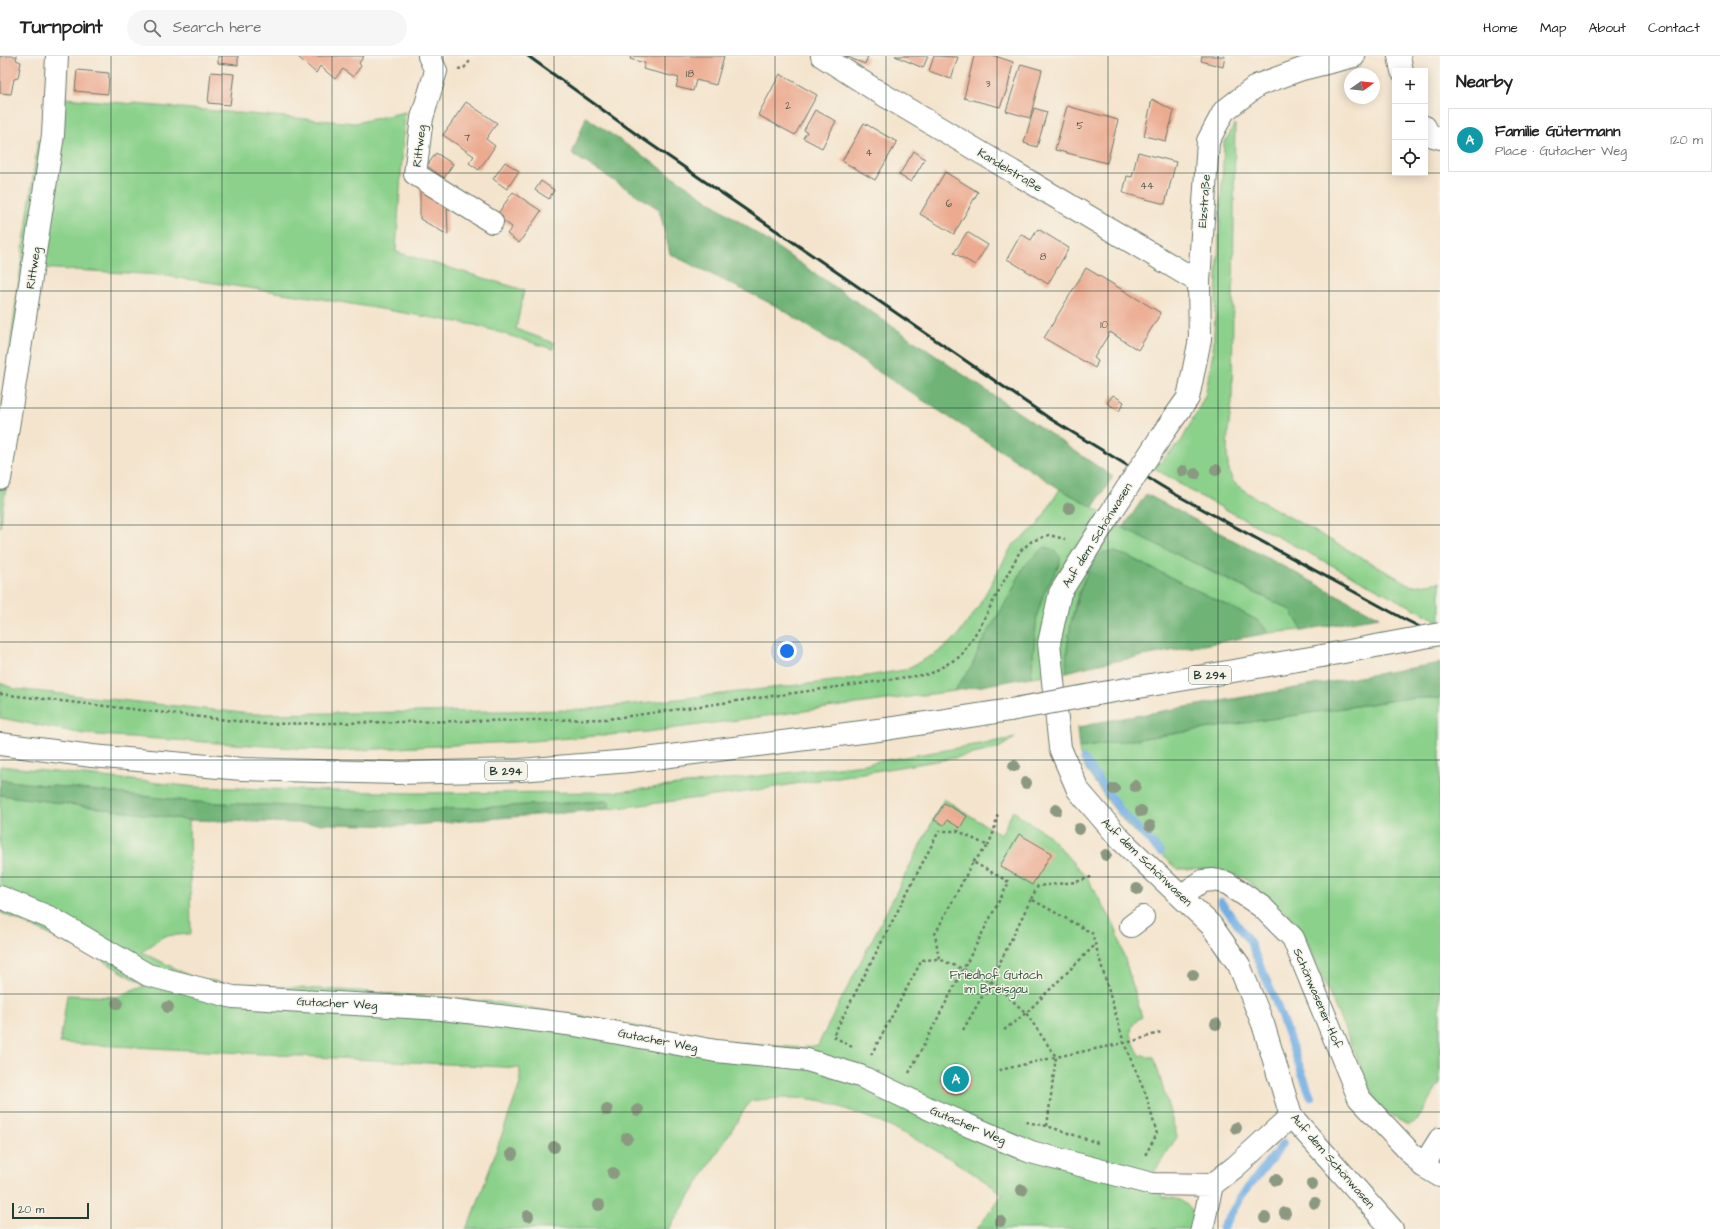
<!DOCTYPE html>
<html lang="en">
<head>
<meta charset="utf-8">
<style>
  body { margin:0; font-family:"Architects Daughter",sans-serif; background:#f6f6f6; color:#222 }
  .controls { position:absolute; right:12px; top:12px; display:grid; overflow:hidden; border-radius:0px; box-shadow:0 2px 10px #0003 }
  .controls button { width:36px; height:36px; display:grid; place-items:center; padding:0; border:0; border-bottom:1px solid #e0e0e0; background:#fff; color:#222; font:20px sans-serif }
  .compass { position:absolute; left:1344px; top:12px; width:36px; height:36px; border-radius:50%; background:#fff; box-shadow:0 2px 10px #0003; rotate:75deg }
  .scale { position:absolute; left:12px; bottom:10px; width:77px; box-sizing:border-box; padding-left:4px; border:2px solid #1f3d34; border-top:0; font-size:11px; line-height:14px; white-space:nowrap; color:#1f3d34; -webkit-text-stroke:3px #f7f3e8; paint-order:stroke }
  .you { position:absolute; left:787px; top:595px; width:14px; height:14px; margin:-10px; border:3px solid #fff; border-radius:50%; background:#1a73e8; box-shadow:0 0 0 6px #1a73e833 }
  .badge { display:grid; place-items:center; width:26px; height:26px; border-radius:50%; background:#111827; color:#fff; font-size:13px; font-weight:700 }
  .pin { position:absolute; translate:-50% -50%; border:2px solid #fff; box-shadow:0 1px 4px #0006 }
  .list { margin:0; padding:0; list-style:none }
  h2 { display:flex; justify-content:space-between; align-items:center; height:52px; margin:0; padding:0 16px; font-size:17px }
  h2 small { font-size:13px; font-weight:400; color:#767676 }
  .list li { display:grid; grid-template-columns:26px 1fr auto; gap:12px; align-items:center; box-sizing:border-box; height:64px; margin:0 8px 8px; padding:0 8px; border:1px solid #e0e0e0; border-radius:0px }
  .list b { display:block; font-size:15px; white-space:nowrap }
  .list p { margin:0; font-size:13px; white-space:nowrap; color:#767676 }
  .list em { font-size:13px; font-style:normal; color:#767676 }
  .icon { flex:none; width:22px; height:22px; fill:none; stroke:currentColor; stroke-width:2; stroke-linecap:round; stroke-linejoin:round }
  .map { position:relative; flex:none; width:1440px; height:1173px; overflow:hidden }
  header { display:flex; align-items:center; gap:24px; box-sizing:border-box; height:56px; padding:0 20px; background:#fff; border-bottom:1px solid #e0e0e0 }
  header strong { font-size:19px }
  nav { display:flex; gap:22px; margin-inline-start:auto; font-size:14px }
  .search { width:280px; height:36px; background:#f6f6f6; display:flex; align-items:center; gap:10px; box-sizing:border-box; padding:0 14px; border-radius:22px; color:#767676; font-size:15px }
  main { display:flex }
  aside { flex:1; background:#fff }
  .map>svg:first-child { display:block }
  .green { fill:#8bd18b; stroke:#558760 }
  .forest { fill:#70b377; stroke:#487856 }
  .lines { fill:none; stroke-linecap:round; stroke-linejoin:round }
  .stream { stroke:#72afe4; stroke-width:8 }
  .building { fill:#ecab91 }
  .minor-casing { stroke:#6a776a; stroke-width:24 }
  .highway-casing { stroke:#6a776a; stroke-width:24 }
  .path { stroke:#6a776a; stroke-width:2.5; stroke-dasharray:3 3; stroke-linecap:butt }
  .minor { stroke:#fff; stroke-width:22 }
  .highway { stroke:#fff; stroke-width:22 }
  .rail { stroke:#1f3d34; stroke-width:3 }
  .minor-bridge-casing { stroke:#6a776a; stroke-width:24; stroke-linecap:butt }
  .highway-bridge-casing { stroke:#6a776a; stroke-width:24; stroke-linecap:butt }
  .minor-bridge { stroke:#fff; stroke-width:22 }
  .highway-bridge { stroke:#fff; stroke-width:22 }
  .tree { fill:#8b9982 }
  .grid { fill:none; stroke:#1f3d34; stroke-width:1; stroke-opacity:0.55 }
  .labels { text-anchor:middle; stroke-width:3; stroke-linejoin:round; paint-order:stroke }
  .number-label { font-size:10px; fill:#52584b }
  .shield { fill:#f7f3e8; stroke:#60746a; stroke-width:1 }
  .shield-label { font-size:11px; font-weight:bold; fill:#1f3d34 }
  .street-label { font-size:12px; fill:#1f3d34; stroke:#f7f3e8 }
  .park-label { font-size:12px; fill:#355b45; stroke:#f7f3e8 }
</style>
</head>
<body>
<header>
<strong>Turnpoint</strong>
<div class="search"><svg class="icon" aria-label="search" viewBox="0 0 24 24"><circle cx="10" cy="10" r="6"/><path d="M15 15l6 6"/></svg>Search here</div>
<nav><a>Home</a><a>Map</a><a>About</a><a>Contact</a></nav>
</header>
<main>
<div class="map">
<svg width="1440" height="1173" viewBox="0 0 1440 1173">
  <rect width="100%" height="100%" fill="#f7f3e8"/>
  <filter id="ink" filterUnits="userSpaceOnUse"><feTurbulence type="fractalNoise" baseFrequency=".025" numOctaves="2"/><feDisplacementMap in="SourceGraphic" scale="8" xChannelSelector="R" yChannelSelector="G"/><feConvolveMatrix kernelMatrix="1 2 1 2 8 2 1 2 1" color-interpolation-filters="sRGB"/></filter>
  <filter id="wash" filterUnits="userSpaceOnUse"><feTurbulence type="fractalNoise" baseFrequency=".012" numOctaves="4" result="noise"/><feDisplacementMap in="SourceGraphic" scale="16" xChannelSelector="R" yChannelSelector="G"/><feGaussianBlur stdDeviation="0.9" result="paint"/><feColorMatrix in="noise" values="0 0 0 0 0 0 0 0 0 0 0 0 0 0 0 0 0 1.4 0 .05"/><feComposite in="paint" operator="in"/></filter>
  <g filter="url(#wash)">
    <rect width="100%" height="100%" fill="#f4e4cd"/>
    <!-- green -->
    <path class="green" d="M 64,42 L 355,67 L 405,56 L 396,196 L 524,234 L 516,273 L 554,287 L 553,293 L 475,269 L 310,241 L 159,219 L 39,212 L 0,471 L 0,365 L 38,84 L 57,86 Z
      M 1235,68 L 1232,346 C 1229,367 1223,404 1232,423 C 1235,430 1248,436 1254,441 L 1412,530 L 1440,526 L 1440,566 L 1198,439 L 1154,412 L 1182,384 L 1205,340 L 1213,297 L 1224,87 Z
      M 1060,433 L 1093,451 L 1123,472 L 1132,475 L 1219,520 L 1291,554 L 1302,574 L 1269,577 L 1259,565 L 1127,500 L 1114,496 C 1107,503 1092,512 1086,520 C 1074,538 1064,595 1067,616 L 1031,621 L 1037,559 L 1044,537 L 1060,507 L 1024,510 L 1011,537 L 981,588 L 972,610 L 954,635 L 647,676 L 532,685 L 340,695 L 84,678 L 0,662 L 0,627 L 15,633 L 252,658 L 581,654 L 842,624 L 904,614 L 937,597 L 957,581 L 977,553 L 1012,490 L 1037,470 Z
      M 1409,642 L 1440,642 L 1440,1027 L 1417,1065 L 1408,1069 L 1379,1053 L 1304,879 L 1292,862 L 1244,822 L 1221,814 L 1177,813 L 1127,769 L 1108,745 L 1085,712 L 1080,699 L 1079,692 Z
      M 1015,682 L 997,693 L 949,703 L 739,737 L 609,753 L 608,745 L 409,755 L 195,746 L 0,724 L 0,710 L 196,731 L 414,737 L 616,736 L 864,708 Z
      M 0,739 L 189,764 L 191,878 L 164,880 L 142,896 L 192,921 L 230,928 L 358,935 L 494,946 L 575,959 L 712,985 L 801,992 L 818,989 L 944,743 L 1001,779 L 1013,755 L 1048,779 L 1087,822 L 1115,870 L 1142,961 C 1124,970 1132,985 1140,999 L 1147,1001 L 1154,1001 L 1177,1081 L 1153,1118 L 1163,1141 C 1182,1141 1198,1152 1192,1173 L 977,1173 L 1003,1138 C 956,1104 907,1075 851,1055 C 842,1052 832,1048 823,1045 C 799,1040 774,1042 750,1045 L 669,1173 L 466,1173 L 475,1154 L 520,1028 L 520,1012 L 60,987 L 67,939 L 116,941 L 145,930 L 92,898 L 0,856 Z"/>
    <!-- forest -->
    <path class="forest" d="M 586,61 L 1113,421 L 1093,451 L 1060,433 L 780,252 L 670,198 L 659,153 L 572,98 Z
      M 1146,438 L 1379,561 L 1302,574 L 1291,554 L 1123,472 Z
      M 1045,491 L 1054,494 L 1060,501 L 1060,507 L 1044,537 L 1037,559 L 1031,621 L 954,635 L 972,610 L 981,588 L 1011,537 L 1024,510 L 1035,499 Z
      M 1103,496 L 1114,496 L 1127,500 L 1259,565 L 1269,577 L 1094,609 L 1067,616 C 1063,590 1079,523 1096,502 C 1097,500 1101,498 1103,496 Z
      M 1440,607 L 1440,642 L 1409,642 L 1079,692 L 1077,672 L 1100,666 Z
      M 0,724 L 195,746 L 409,755 L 609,745 L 609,753 L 401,770 L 189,764 L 0,739 Z"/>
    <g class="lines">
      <!-- stream -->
      <path class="stream" d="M 1084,703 L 1120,754 L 1160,796
        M 1221,846 L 1250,886 L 1275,944 L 1311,1041
        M 1222,1173 L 1242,1139 L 1283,1088"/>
    </g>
    <g id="blocks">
      <!-- building -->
      <path class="building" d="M 0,0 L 17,0 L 16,4 L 21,6 L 18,22 L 14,23 L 11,38 L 0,37 Z
        M 218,0 L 238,0 L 238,9 L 218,7 Z
        M 297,0 L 364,0 L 359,7 L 361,10 L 353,21 L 343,13 L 335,23 L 320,10 L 316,17 Z
        M 631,0 L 724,0 L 716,29 L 696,24 L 693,35 L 676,31 L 679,22 L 643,13 L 645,7 L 630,3 Z
        M 845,0 L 868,0 L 865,8 Z
        M 895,0 L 928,0 L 923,12 Z
        M 934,0 L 958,1 L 951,23 L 929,15 Z
        M 974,0 L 995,0 L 1013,6 L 1008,31 L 1000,51 L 964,42 Z
        M 1202,0 L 1225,0 L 1223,11 L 1201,5 Z
        M 1021,8 L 1042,14 L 1030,62 L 1006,55 Z
        M 77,14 L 109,17 L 108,38 L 75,35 Z
        M 211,16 L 234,18 L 230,49 L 208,47 Z
        M 780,18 L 817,39 L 795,79 L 758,59 Z
        M 1152,43 L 1174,55 L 1166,85 L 1144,80 Z
        M 466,46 L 497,67 L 486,83 L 495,90 L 479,114 L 469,107 L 474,100 L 443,79 Z
        M 1067,50 L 1118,64 L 1107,107 L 1055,94 Z
        M 1034,52 L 1047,56 L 1037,91 L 1024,87 Z
        M 815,54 L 836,65 L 822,92 L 803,82 L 807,76 L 804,74 Z
        M 864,67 L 897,86 L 875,124 L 842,105 Z
        M 914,95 L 925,103 L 911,126 L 899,119 Z
        M 1138,96 L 1176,106 L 1165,148 L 1123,137 L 1127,120 L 1132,121 Z
        M 436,97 L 453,108 L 444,122 L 427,110 Z
        M 505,106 L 519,115 L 507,133 L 493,123 Z
        M 945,116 L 978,136 L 954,178 L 920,158 Z
        M 541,125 L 554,134 L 549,143 L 535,134 Z
        M 420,129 L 447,145 L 448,179 L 420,163 Z
        M 513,136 L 541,155 L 519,187 L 507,178 L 512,171 L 496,160 Z
        M 1038,173 L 1069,192 L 1048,228 L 1007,203 L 1021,178 L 1031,184 Z
        M 967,176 L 988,189 L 975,209 L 954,197 Z
        M 1086,212 L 1161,257 L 1138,294 L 1110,276 L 1094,302 L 1098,305 L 1095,312 L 1044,282 Z
        M 1113,339 L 1124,346 L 1119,355 L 1107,347 Z
        M 944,747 L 967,760 L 960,772 L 947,764 L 944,769 L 934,764 Z
        M 1019,778 L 1052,797 L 1032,829 L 1000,810 Z
        M941 1024a15 15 0 1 1 30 0a15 15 0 1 1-30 0Z"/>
    </g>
  </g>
  <g filter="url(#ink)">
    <use href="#blocks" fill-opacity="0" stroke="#6a776a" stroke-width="1"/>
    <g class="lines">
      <!-- minor casing -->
      <g class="minor-casing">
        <path id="minor" d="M 429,0 L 436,15 L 422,62 L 415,118 L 492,166
          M 822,0 L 877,35 L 1199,226
          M 1399,0 L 1402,15
          M 1425,71 L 1429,79 L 1440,82
          M 1166,373 L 1188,342 L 1200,283 L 1199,226 L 1208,85 L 1224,55 L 1258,29 L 1302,13 L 1354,0
          M 0,423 L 53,79 L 57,0
          M 1108,461 L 1060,537 L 1049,587 L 1060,692 L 1078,734 L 1121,784 L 1211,869 L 1239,909 L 1263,968 L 1291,1060 L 1392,1173
          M 0,841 L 51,862 L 148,919 L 233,941 L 442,953 L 575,969 L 716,995 L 807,1004 L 860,1020 L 934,1055 L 1031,1096 L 1152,1128 L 1212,1129 L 1235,1111 L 1291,1060
          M 1183,841 L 1192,832 L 1203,825 L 1213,824 L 1227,827 L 1262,851 L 1293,882 L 1359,1042 L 1423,1110 L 1440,1120
          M 1131,870 L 1143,861
          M 1423,1110 L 1440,1083
          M 1202,1173 L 1212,1129"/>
      </g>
      <!-- highway casing -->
      <g class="highway-casing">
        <path id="highway" d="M 1097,638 L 1322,600
          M 0,688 L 92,700 L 242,713 L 397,717 L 520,714 L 630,705 L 886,673 L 1010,654"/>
      </g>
      <!-- path -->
      <path class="path" d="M 458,13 L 464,12 L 470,5
        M 0,638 L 262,668 L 608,663 L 930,618 L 961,600 L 979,572 L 1020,495 L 1032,485 L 1049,479 L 1065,483
        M 988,790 L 994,775 L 998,756
        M 1031,843 L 1038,830 L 1076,826 L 1094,820
        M 963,974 L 991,925 L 1031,843 L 1092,877 L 1124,987 L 1146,1039 L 1157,1078 L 1144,1101
        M 1004,974 L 1026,957 L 1096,888
        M 852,991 L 833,980 L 939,775 L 958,775 L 988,790 L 973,806
        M 871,999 L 922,904 L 939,903
        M 909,1017 L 1009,826 L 973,806 L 935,878 L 939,903 L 991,925 L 1026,957 L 1056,1001 L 996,1015
        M 1026,1066 L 1047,1070 L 1098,1087
        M 1047,1070 L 1056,1001 L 1134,985 L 1161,976"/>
      <!-- minor -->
      <use href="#minor" class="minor"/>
      <!-- highway -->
      <use href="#highway" class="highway"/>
      <!-- rail -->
      <path class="rail" d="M 528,0 L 643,83 L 1052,364 L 1173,437 L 1404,563 L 1440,581"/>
      <!-- minor-bridge casing -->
      <g class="minor-bridge-casing">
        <path id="minor-bridge" d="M 1108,461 L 1166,373"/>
      </g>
      <!-- highway-bridge casing -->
      <g class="highway-bridge-casing">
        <path id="highway-bridge" d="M 1322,600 L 1440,578
          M 1010,654 L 1097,638"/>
      </g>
      <!-- minor-bridge -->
      <use href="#minor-bridge" class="minor-bridge"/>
      <!-- highway-bridge -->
      <use href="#highway-bridge" class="highway-bridge"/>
    </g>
    <!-- trees -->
    <g class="tree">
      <circle cx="1216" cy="414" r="6"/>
      <circle cx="1183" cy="415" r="6"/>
      <circle cx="1195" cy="418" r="6"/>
      <circle cx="1069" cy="452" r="6"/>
      <circle cx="1014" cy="710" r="6"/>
      <circle cx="1026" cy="727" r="6"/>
      <circle cx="1135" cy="730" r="6"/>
      <circle cx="1114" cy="733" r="6"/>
      <circle cx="1056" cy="754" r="6"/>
      <circle cx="1141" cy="755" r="6"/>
      <circle cx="1150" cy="770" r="6"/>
      <circle cx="1079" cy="773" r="6"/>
      <circle cx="1106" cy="799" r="6"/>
      <circle cx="1137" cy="833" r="6"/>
      <circle cx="1193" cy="919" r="6"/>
      <circle cx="117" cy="947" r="6"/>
      <circle cx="168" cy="951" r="6"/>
      <circle cx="1216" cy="968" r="6"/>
      <circle cx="607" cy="1054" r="6"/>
      <circle cx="638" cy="1054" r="6"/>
      <circle cx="1236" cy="1072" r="6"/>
      <circle cx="627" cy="1082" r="6"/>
      <circle cx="554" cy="1091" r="6"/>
      <circle cx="512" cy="1098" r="6"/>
      <circle cx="613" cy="1117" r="6"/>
      <circle cx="1276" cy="1124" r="6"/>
      <circle cx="1312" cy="1128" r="6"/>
      <circle cx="1022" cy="1134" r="6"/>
      <circle cx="1315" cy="1147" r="6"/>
      <circle cx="599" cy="1149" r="6"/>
      <circle cx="1285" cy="1157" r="6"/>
      <circle cx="528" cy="1160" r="6"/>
      <circle cx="1265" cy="1162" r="6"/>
      <circle cx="1000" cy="1165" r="6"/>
    </g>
  </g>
  <!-- grid -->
  <path class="grid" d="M 111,0 L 111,1173M 222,0 L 222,1173M 332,0 L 332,1173M 443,0 L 443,1173M 554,0 L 554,1173M 665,0 L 665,1173M 775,0 L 775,1173M 886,0 L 886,1173M 997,0 L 997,1173M 1108,0 L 1108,1173M 1218,0 L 1218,1173M 1329,0 L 1329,1173M 0,117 L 1440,117M 0,235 L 1440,235M 0,352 L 1440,352M 0,469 L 1440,469M 0,586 L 1440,586M 0,704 L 1440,704M 0,821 L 1440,821M 0,938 L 1440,938M 0,1056 L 1440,1056"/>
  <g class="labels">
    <!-- number labels -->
    <g class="number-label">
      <text x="690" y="21">18</text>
      <text x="988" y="31">3</text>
      <text x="788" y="53">2</text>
      <text x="1080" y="73">5</text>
      <text x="467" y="85">7</text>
      <text x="869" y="100">4</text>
      <text x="1147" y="133">44</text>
      <text x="949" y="151">6</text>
      <text x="1043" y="204">8</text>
      <text x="1104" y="272">10</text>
    </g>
    <!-- shield labels -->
    <g class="shield">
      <rect x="1189" y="610" width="42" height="18" rx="3"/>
      <rect x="485" y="706" width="42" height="18" rx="3"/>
    </g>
    <g class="shield-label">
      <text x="1210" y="623">B 294</text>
      <text x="506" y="719">B 294</text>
    </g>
    <!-- street labels -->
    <g class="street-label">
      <text transform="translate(419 90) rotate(-83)" y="4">Rittweg</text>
      <text transform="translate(1010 114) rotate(31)" y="4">Kandelstraße</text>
      <text transform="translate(1204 145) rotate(-86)" y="4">Elzstraße</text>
      <text transform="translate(33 212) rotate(-81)" y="4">Rittweg</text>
      <text transform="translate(1097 479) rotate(-58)" y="4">Auf dem Schönwasen</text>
      <text transform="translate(1147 806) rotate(44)" y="4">Auf dem Schönwasen</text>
      <text transform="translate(1318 942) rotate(67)" y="4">Schönwasener Hof</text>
      <text transform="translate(337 947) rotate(3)" y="4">Gutacher Weg</text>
      <text transform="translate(658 984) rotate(11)" y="4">Gutacher Weg</text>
      <text transform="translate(968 1069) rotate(23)" y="4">Gutacher Weg</text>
      <text transform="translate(1333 1105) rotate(49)" y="4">Auf dem Schönwasen</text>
    </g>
    <!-- park labels -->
    <g class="park-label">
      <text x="996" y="923">Friedhof Gutach<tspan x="996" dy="14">im Breisgau</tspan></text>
    </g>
  </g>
</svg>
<div class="controls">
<button>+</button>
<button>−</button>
<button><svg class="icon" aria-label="locate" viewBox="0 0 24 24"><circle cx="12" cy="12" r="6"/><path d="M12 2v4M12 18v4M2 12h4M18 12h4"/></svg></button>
</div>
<svg class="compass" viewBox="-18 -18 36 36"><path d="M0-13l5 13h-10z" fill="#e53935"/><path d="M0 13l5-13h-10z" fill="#767676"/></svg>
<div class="scale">20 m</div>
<div class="you"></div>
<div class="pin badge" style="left:956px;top:1023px;background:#0f9aa8">A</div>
</div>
<aside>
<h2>Nearby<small></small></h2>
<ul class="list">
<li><span class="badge" style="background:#0f9aa8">A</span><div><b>Familie Gütermann</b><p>Place · Gutacher Weg</p></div><em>120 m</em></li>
</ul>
</aside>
</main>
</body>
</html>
